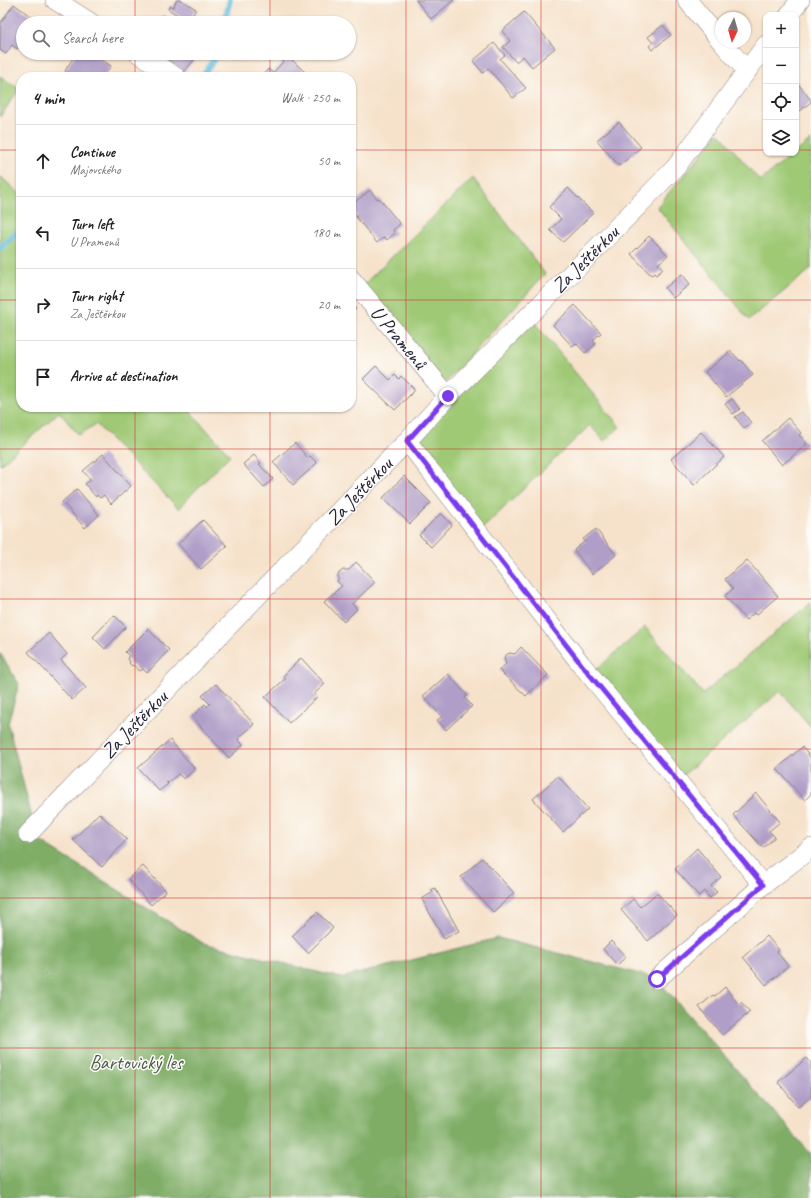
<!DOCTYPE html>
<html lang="en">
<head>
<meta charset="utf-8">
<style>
  body { margin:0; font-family:Caveat,sans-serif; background:#f6f6f6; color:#202124 }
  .controls { position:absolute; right:12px; top:12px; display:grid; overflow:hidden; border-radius:8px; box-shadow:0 1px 3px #0004 }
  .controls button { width:36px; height:36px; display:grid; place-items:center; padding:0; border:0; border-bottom:1px solid #e0e0e0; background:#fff; color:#202124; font:20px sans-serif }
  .compass { position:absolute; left:715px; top:12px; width:36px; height:36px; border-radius:50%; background:#fff; box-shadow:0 1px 3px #0004; rotate:185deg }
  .stop { position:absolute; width:12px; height:12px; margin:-9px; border:3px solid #7c3aed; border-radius:50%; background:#fff }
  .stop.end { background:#7c3aed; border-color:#fff; box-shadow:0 1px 4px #0008 }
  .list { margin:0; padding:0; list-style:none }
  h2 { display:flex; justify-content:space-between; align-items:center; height:52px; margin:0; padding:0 16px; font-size:17px }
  h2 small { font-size:13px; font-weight:400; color:#757577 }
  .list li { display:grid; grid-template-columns:26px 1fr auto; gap:12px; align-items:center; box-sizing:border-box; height:72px; padding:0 16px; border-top:1px solid #e0e0e0 }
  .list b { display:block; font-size:15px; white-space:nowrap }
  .list p { margin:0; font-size:13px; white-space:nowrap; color:#757577 }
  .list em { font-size:13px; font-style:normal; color:#757577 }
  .icon { flex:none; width:22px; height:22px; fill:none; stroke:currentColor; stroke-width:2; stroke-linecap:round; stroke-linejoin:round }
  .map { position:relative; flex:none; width:811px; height:1198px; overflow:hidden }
  .search { position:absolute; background:#fff; box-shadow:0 1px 3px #0004; left:16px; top:16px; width:340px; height:44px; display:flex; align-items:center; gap:10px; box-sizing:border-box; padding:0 14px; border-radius:22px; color:#757577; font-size:15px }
  .panel { position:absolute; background:#fff; box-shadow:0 1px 3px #0004; left:16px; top:72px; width:340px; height:340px; border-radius:16px }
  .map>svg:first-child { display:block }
  .green { fill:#9fc975; stroke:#607658 }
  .forest { fill:#7fad66; stroke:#506850 }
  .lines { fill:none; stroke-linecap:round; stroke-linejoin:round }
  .stream { stroke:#60bcde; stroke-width:6 }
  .building { fill:#b09ec8 }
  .street-casing { stroke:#8c8283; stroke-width:20 }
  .street { stroke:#fff; stroke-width:19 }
  .route { stroke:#7c3aed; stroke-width:5 }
  .grid { fill:none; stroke:#d62828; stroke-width:1; stroke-opacity:0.55 }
  .labels { text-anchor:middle; stroke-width:3; stroke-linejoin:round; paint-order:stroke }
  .street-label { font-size:20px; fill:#22223b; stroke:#fdfcf7 }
  .park-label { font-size:20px; fill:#4e5c4f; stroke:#fdfcf7 }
</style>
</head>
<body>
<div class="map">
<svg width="811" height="1198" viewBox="0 0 811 1198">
  <rect width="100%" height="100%" fill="#fdfcf7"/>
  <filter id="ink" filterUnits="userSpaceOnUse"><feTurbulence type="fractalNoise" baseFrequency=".025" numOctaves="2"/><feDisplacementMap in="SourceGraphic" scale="8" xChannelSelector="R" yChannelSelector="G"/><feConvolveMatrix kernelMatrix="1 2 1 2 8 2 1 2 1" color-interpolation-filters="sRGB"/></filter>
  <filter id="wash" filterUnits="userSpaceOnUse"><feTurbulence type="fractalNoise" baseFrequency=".012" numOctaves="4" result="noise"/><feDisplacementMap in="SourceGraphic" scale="16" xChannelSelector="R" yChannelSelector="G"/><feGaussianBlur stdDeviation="0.9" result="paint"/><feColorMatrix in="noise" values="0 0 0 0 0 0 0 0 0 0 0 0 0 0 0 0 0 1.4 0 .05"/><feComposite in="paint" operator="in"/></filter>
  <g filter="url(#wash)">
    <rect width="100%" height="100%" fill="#f6e2cb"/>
    <!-- green -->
    <path class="green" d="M 0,76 L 19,89 L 0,117 Z
      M 719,133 L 760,181 L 811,140 L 811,269 L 749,320 L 657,207 Z
      M 0,176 L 21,195 L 21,407 L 186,407 L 230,455 L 191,495 L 179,509 L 96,424 L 79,435 L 59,412 L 0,465 Z
      M 473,178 L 545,274 L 444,384 L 363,285 Z
      M 534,322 L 620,427 L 604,441 L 590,425 L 482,529 L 413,442 Z
      M 811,602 L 811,727 L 780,691 L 681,777 L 596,670 L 645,627 L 703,694 Z"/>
    <!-- forest -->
    <path class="forest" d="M 0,653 L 19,684 L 8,724 L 38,840 L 203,943 L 341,978 L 498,938 L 656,978 L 811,1154 L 811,1198 L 0,1198 Z"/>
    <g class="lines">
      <!-- stream -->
      <path class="stream" d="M 224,23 L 230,0
        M 202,77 L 218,53
        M 0,248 L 21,229"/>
    </g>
    <g id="blocks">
      <!-- building -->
      <path class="building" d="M 177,0 L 181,0 L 196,9 L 189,22 L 168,9 L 170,6 L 173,7 Z
        M 416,0 L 454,0 L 431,19 Z
        M 14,4 L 37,21 L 36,23 L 23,23 L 23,41 L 17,49 L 12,45 L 6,54 L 0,50 L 0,24 Z
        M 524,12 L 555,48 L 532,67 L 523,56 L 516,62 L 503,47 L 510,41 L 502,31 Z
        M 163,15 L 169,19 L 174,23 L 157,23 Z
        M 663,25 L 671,35 L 652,50 L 649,46 L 653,43 L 648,37 Z
        M 494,43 L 505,55 L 500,59 L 526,88 L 513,98 L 488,68 L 483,73 L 473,61 Z
        M 76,53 L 91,53 L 111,66 L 103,77 L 72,77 L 65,71 Z
        M 173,53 L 198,53 L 199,54 L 184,72 L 168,60 Z
        M 288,56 L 310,77 L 262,77 L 268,69 L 273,73 Z
        M 796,81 L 811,100 L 811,102 L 800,111 L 796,106 Z
        M 619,122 L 641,147 L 619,166 L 597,140 Z
        M 568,188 L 593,213 L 563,242 L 550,230 L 561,219 L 549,207 Z
        M 370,190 L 377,199 L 379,198 L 400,224 L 393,230 L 395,233 L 387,240 L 384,237 L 377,243 L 356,217 L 357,216 L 351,208 L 351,205 Z
        M 649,236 L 668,255 L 658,264 L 663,269 L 656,275 L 654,273 L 652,275 L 649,273 L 631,254 Z
        M 682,274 L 690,284 L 673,298 L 665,288 Z
        M 351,303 L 356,309 L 351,314 Z
        M 575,305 L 601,333 L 593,340 L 596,344 L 585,353 L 576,343 L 572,346 L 553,325 Z
        M 731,351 L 740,361 L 741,360 L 753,375 L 726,397 L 705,372 Z
        M 376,366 L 390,380 L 395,375 L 399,379 L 401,376 L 415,390 L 395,410 L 363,379 Z
        M 732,399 L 740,409 L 733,414 L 725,404 Z
        M 743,412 L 751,423 L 744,428 L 735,417 Z
        M 788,418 L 801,433 L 799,435 L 807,444 L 782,465 L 762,441 Z
        M 701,432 L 724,457 L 694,485 L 671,459 Z
        M 295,443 L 308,458 L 310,456 L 317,463 L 293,485 L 273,462 Z
        M 103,454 L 131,486 L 111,504 L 104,495 L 100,498 L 97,495 L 96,497 L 85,484 L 91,480 L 83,471 Z
        M 254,455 L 261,463 L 259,464 L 273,479 L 264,487 L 243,464 Z
        M 404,476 L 431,503 L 410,524 L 383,498 Z
        M 77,489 L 99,515 L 85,528 L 62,502 Z
        M 441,513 L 452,525 L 431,547 L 419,535 Z
        M 203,520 L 227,546 L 201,569 L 178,544 Z
        M 596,529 L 616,555 L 592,574 L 574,550 L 585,541 L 583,539 Z
        M 747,560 L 778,596 L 756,615 L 754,613 L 746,620 L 725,596 L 733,589 L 725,579 Z
        M 356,562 L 375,582 L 352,604 L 357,609 L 344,622 L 324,601 L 342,586 L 337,581 L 338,580 L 338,574 L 343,570 L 349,570 Z
        M 114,615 L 126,627 L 105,649 L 93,637 Z
        M 148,629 L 169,650 L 147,673 L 143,669 L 140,671 L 133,665 L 132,666 L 129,663 L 130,662 L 127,658 L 129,656 L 125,652 Z
        M 49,633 L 67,654 L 61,660 L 86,688 L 72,700 L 28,652 Z
        M 521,647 L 548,675 L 526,696 L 499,670 L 506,664 L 504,657 L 509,653 L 515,654 Z
        M 301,658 L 325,684 L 314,694 L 317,697 L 289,723 L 265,697 L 286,678 L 283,676 Z
        M 448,674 L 467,695 L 465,698 L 472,706 L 446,730 L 437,720 L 442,717 L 423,696 Z
        M 216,684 L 254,724 L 238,739 L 243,745 L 229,758 L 192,717 L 205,704 L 207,707 L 210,704 L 202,696 Z
        M 170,740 L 195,769 L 184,779 L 178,774 L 168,783 L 166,781 L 166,782 L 168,784 L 159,791 L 138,768 Z
        M 802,747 L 811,758 L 811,794 L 805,800 L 777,769 Z
        M 558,776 L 588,809 L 563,832 L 533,799 Z
        M 756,793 L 780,822 L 769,831 L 775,837 L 763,848 L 733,815 Z
        M 99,813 L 127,839 L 102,867 L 73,840 Z
        M 697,848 L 721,877 L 711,886 L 717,892 L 710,898 L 704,891 L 699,896 L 675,869 Z
        M 482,858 L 514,893 L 493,912 L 461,877 Z
        M 143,866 L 166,891 L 151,905 L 128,879 Z
        M 435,888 L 459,931 L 444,939 L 422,899 L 433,892 L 432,889 Z
        M 657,893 L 677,915 L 648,941 L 621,910 L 633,899 L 640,907 Z
        M 317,912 L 333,928 L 308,953 L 292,936 Z
        M 767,936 L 779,950 L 777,952 L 788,966 L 766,985 L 743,957 Z
        M 611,941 L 626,957 L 617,965 L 603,949 Z
        M 725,987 L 738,1004 L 741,1002 L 750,1012 L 722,1035 L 699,1007 L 713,995 L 715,996 Z
        M 807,1058 L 811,1063 L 811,1097 L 798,1107 L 778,1082 Z"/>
    </g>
  </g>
  <g filter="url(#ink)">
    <use href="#blocks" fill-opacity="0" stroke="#8c8283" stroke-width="1"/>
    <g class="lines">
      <!-- street casing -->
      <g class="street-casing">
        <path id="street" d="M 55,0 L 91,23
          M 687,0 L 721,41
          M 789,15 L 800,0
          M 722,42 L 747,71
          M 138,53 L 176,77
          M 351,279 L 448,396
          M 407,441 L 581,664 L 763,885
          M 28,834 L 407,441 L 448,396 L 583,262 L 676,167 L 766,45
          M 657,979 L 763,885 L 811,848"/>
      </g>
      <!-- street -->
      <use href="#street" class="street"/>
    </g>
  </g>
  <g class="lines" filter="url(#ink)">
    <!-- route -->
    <path class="route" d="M 448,396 L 407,441 L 581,664 L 763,885 L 657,979"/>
  </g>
  <!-- grid -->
  <path class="grid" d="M 135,0 L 135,23M 270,0 L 270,23M 406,0 L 406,1198M 541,0 L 541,1198M 676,0 L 676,1198M 135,53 L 135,77M 270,53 L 270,77M 0,150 L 21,150M 351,150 L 766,150M 796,150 L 811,150M 0,300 L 21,300M 351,300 L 811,300M 135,407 L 135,1198M 270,407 L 270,1198M 0,449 L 811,449M 0,599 L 811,599M 0,749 L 811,749M 0,898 L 811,898M 0,1048 L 811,1048"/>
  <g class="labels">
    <!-- street labels -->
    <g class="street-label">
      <text transform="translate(585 259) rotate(-45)" y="7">Za Ještěrkou</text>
      <text transform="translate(399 337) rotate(50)" y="7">U Pramenů</text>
      <text transform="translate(359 491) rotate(-46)" y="7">Za Ještěrkou</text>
      <text transform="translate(134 724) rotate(-46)" y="7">Za Ještěrkou</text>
    </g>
    <!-- park labels -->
    <g class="park-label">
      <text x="136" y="1069">Bartovický les</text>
    </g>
  </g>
</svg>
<div class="controls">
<button>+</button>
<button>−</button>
<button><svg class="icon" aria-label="locate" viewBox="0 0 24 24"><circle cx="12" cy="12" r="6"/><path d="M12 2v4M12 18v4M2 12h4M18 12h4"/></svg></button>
<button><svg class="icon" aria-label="layers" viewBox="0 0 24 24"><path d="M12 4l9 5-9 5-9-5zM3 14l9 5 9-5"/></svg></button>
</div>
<svg class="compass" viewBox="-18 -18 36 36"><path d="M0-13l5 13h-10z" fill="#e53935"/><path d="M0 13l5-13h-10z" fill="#757577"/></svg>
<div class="stop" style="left:657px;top:979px"></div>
<div class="stop end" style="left:448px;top:396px"></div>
<div class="search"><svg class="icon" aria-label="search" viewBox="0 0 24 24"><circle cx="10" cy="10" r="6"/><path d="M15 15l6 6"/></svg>Search here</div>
<section class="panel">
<h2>4 min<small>Walk · 250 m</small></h2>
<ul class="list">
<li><svg class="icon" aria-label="ahead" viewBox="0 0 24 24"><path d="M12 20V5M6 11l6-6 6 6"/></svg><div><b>Continue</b><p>Majovského</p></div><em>50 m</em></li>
<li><svg class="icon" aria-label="left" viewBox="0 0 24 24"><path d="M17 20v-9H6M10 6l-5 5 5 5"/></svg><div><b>Turn left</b><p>U Pramenů</p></div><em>180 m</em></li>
<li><svg class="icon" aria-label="right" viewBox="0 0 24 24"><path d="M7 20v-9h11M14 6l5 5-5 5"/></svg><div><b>Turn right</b><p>Za Ještěrkou</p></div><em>20 m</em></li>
<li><svg class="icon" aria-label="arrive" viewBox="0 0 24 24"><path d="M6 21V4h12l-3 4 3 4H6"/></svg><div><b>Arrive at destination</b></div></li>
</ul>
</section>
</div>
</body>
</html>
